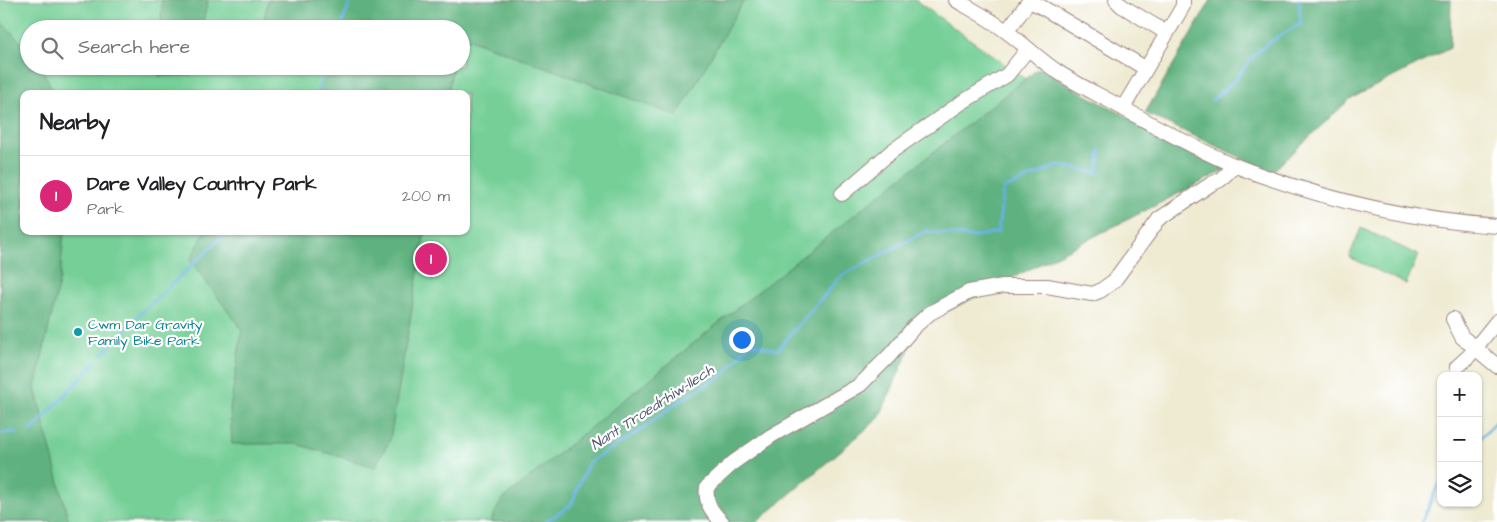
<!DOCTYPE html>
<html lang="en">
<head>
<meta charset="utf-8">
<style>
  body { margin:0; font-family:"Architects Daughter",sans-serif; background:#f2f2f2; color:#202124 }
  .controls { position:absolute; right:15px; bottom:15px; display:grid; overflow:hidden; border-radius:10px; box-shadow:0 1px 4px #0004 }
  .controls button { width:45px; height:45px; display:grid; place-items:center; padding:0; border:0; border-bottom:1px solid #e0e0e0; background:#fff; color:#202124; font:25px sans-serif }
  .you { position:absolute; left:741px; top:339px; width:18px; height:18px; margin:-12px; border:4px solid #fff; border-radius:50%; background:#1a73e8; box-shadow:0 0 0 8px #1a73e833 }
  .badge { display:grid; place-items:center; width:32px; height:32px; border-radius:50%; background:#db2777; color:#fff; font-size:16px; font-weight:700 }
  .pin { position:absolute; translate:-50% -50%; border:2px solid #fff; box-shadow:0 1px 5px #0006 }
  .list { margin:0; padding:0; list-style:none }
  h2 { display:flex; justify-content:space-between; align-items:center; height:65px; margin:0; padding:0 20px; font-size:21px }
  h2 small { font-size:16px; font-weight:400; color:#757577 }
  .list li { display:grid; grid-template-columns:32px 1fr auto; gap:15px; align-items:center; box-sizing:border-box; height:80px; padding:0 20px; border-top:1px solid #e0e0e0 }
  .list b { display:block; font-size:19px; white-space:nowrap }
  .list p { margin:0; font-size:16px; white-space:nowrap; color:#757577 }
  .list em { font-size:16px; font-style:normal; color:#757577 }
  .icon { flex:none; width:28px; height:28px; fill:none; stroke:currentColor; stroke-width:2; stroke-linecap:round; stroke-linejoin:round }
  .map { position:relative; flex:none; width:1497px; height:522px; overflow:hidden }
  .search { position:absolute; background:#fff; box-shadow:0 1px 4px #0004; left:20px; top:20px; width:450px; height:55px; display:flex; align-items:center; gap:12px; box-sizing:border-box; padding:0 18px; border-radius:28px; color:#757577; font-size:19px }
  .panel { position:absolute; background:#fff; box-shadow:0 1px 4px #0004; left:20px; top:90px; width:450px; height:145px; border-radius:10px }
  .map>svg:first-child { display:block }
  .green { fill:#74cf96; stroke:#5f7760; fill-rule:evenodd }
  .forest { fill:#5fb27f; stroke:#546855 }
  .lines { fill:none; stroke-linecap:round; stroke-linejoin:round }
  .stream { stroke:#68b2e0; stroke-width:3 }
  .minor-casing { stroke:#9c857f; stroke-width:16 }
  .minor { stroke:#fff; stroke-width:14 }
  .culture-dot { fill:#0f9aa8; stroke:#fff; stroke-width:2 }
  .labels { text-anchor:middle; stroke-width:4.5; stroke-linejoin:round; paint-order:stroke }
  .culture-label { font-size:14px; fill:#0d838f; stroke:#fff; text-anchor:start }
  .water-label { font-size:15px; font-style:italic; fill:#565a73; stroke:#fff }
</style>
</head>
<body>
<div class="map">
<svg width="1497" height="522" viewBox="0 0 1497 522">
  <rect width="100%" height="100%" fill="#fff"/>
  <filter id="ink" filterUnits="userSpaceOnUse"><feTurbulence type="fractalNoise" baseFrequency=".02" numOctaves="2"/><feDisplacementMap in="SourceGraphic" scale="10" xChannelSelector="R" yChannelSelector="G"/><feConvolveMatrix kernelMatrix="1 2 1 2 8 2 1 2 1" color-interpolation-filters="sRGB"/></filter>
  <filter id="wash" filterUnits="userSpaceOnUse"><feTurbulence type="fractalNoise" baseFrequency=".0096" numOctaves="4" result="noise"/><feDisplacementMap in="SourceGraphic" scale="20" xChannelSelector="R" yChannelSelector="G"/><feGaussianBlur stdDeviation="1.12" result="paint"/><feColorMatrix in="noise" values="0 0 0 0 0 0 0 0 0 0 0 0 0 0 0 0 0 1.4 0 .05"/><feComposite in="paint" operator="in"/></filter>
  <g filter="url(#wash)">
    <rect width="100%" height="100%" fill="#efebd3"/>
    <!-- green -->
    <path class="green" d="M 0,0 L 915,0 L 1045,93 L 535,522 L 0,522 ZM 29,29 L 461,29 L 461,66 L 29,66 ZM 24,94 L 466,94 L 466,231 L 24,231 Z
      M 1361,228 L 1418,255 L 1406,284 L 1349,257 Z"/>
    <!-- forest -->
    <path class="forest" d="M 162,0 L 208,0 L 201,29 L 161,29 Z
      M 268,0 L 744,0 L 677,116 L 461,36 L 461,29 L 262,29 Z
      M 1211,0 L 1451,0 L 1450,48 L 1350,99 L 1272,172 L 1145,113 Z
      M 0,21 L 29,50 L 29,66 L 41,66 L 54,94 L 24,94 L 24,231 L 64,231 L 60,278 L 35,388 L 69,522 L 0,522 Z
      M 159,66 L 193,66 L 191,75 L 159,76 Z
      M 327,66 L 453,66 L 448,94 L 316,94 Z
      M 1039,68 L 1090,97 L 1227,169 L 920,325 L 879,418 L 757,522 L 490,522 L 502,500 L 716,325 Z
      M 206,231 L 425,231 L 390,440 L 375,467 L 297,444 L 232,444 L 230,409 L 242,330 L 190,260 Z"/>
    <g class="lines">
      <!-- stream -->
      <path class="stream" d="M 340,29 L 351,0
        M 316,94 L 327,66
        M 1212,100 L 1235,80 L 1256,53 L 1279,36 L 1301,24 L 1299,0
        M 118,337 L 140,314 L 228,231
        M 103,354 L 111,345
        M 29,431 L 32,430 L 96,362
        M 0,433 L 17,432
        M 1478,441 L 1497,421
        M 545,522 L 571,505 L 588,463 L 638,432 L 678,402 L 724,374 L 750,343 L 777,350 L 841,276 L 926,231 L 972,237 L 998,232 L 1003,189 L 1059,165 L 1098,173 L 1100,150
        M 1422,522 L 1437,487 L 1441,483"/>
    </g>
  </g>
  <g filter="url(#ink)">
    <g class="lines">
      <!-- minor casing -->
      <g class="minor-casing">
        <path id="minor" d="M 956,0 C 973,10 992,20 1007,32 C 1025,45 1040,60 1058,72 C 1079,86 1102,96 1124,109 C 1161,129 1197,150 1236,166 C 1319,198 1408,220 1497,226
          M 1116,0 L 1122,6 L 1167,33
          M 1029,1 L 1040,6 L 1145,68
          M 1007,31 L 1030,0
          M 1123,108 L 1183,6 L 1183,0
          M 842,194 L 892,151 L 961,103 L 1007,75 L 1028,49
          M 1453,319 L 1462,337 L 1497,366
          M 1457,367 L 1469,356 L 1497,321
          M 722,522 C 711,511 705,502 707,487 L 734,462 L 771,436 L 860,385 L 890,355 L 914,327 L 930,313 L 969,292 L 1003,286 L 1047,286 L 1092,294 L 1100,291 L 1114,281 L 1159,219 L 1211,184 L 1220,180 L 1235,165"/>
      </g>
      <!-- minor -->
      <use href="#minor" class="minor"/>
    </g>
  </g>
  <!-- markers -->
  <circle class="culture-dot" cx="78" cy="332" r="5"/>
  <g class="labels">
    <!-- culture labels -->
    <g class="culture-label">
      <text x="88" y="329">Cwm Dar Gravity<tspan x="88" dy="16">Family Bike Park</tspan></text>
    </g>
    <!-- water labels -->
    <g class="water-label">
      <text transform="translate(652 407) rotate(-33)" y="5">Nant Troedrhiw-llech</text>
    </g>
  </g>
</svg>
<div class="controls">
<button>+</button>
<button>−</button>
<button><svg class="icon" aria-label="layers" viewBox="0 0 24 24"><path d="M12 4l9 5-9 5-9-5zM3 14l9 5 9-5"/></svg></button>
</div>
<div class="you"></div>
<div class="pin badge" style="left:431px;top:259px">1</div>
<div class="search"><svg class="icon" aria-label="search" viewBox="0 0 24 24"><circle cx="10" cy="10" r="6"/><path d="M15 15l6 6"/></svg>Search here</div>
<section class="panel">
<h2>Nearby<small></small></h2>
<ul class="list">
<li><span class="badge">1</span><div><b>Dare Valley Country Park</b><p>Park</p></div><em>200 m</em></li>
</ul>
</section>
</div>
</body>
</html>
